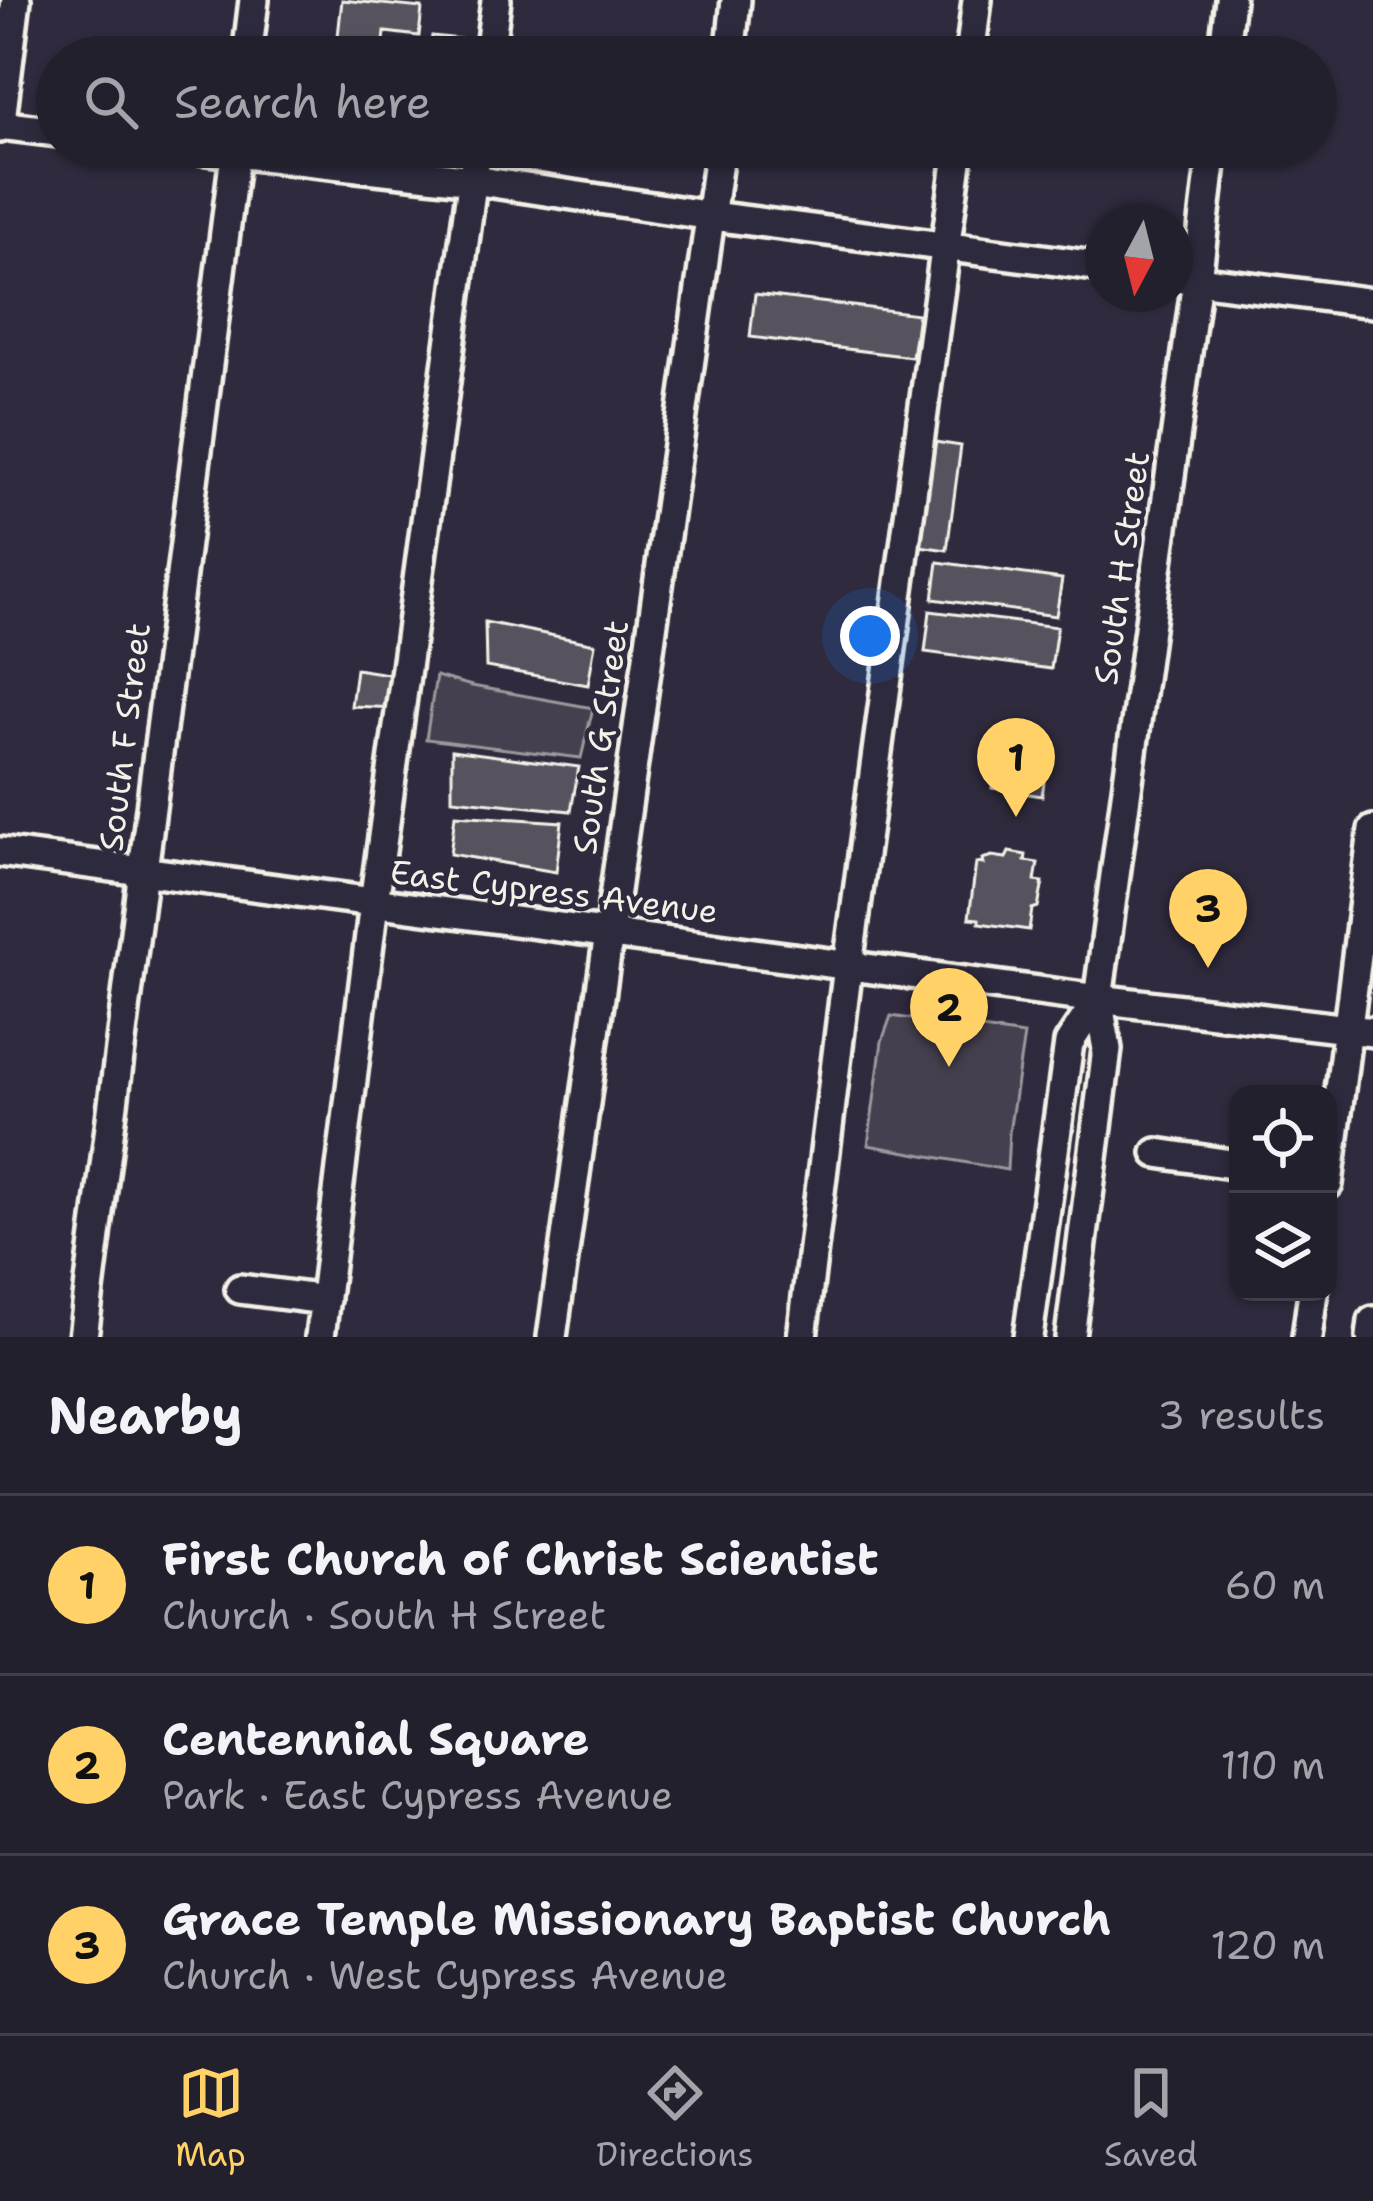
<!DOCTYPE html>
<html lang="en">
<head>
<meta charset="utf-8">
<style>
  body { margin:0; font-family:"Shantell Sans",sans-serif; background:#2f2d3a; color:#f1f3f6 }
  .controls { position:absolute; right:36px; bottom:36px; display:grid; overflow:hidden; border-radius:24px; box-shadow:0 3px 9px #0004 }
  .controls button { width:108px; height:108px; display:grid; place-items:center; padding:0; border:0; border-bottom:3px solid #403e4a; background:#23202e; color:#f1f3f6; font:60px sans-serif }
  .compass { position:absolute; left:1085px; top:204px; width:108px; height:108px; border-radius:50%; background:#23202e; box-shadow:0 3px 9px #0004; rotate:187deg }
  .you { position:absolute; left:870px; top:636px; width:42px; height:42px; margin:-30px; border:9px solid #fff; border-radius:50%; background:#1a73e8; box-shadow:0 0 0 18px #1a73e833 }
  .badge { display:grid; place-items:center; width:78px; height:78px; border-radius:50%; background:#ffd166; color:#111; font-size:39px; font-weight:700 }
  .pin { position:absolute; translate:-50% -99px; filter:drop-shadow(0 3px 6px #0008) }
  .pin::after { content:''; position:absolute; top:63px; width:42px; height:36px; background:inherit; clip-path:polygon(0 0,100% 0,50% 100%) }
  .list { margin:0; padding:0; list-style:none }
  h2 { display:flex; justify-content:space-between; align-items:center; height:156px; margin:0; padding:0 48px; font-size:51px }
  h2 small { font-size:39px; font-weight:400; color:#a3a3aa }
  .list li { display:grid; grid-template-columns:78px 1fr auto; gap:36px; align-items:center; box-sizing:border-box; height:180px; padding:0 48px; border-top:3px solid #403e4a }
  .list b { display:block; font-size:45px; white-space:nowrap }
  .list p { margin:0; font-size:39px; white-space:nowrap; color:#a3a3aa }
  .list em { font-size:39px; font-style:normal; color:#a3a3aa }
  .icon { flex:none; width:66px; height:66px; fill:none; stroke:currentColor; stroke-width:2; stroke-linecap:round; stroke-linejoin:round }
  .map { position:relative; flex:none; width:1373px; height:1337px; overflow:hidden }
  .search { position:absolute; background:#23202e; box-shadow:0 3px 9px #0004; left:36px; right:36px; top:36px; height:132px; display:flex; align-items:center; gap:30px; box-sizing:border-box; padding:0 42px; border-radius:66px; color:#a3a3aa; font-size:45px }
  .sheet { height:696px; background:#23202e }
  nav { display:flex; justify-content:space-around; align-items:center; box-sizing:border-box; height:168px; border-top:3px solid #403e4a; background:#23202e; font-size:33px; color:#a3a3aa }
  nav a { display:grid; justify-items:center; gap:6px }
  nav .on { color:#ffd166 }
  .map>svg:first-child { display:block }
  .green { fill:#454050; stroke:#9c989c; stroke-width:3 }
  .building { fill:#56525f; stroke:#f4f1e8; stroke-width:3 }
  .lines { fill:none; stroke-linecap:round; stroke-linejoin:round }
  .minor-casing { stroke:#f4f1e8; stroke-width:36 }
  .minor { stroke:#2f2a3d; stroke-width:27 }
  .labels { text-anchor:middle; stroke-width:9; stroke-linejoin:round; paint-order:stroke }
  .street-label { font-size:33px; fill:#f4f1e8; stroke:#2f2a3d }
</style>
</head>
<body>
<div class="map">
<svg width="1373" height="1337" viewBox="0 0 1373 1337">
  <rect width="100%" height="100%" fill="#2f2a3d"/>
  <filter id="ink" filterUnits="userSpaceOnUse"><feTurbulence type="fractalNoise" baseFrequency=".00833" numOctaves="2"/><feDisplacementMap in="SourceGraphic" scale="24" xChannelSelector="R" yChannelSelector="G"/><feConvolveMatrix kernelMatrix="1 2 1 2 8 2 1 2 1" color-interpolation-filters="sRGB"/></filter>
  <g filter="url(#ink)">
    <!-- green -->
    <path class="green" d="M 436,676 L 472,686 L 593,708 L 581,758 L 426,739 Z
      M 891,1016 L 1024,1035 L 1009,1133 L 1007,1170 L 868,1145 L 882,1041 Z"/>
    <!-- building -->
    <path class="building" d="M 342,0 L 422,8 L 419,36 L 385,32 L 383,51 L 337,45 Z
      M 432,36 L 462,39 L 460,57 L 429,57 Z
      M 755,294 L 918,314 L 912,357 L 750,337 Z
      M 935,442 L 961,446 L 947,550 L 920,546 Z
      M 938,562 L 1062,579 L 1056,616 L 933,599 Z
      M 930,611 L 1057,627 L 1051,669 L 925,652 Z
      M 485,622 L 595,644 L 588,685 L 486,667 Z
      M 356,669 L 401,676 L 397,708 L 351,706 Z
      M 999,732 L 1050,740 L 1042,796 L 992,788 Z
      M 452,750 L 579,767 L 571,811 L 452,799 Z
      M 455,815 L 562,822 L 556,872 L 450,854 Z
      M 1009,852 L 1026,855 L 1025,861 L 1038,863 L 1035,881 L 1043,882 L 1038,907 L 1032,909 L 1029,930 L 979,923 L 979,919 L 969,918 L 976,863 L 983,864 L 982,859 L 992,856 L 1006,858 Z"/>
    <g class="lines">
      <!-- minor casing -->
      <g class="minor-casing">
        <path id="minor" d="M 247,57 L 254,0
          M 489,57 L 496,0
          M 730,57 L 736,0
          M 970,57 L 977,0
          M 1223,57 L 1230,0
          M 0,125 L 57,132
          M 0,128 L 16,0
          M 181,147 L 473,180 L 712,216 L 1103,267
          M 1175,277 L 1373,303
          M 0,852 L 1098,999 L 1373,1032
          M 1157,1153 L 1238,1165
          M 1328,1184 L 1373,830
          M 240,1289 L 325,1300
          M 83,1337 L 236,147
          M 320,1337 L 374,903 L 477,147
          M 552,1337 L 720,147
          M 802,1337 L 848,966 L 959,147
          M 1028,1337 L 1069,1043 L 1098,999
          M 1070,1337 L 1107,1049 L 1098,999 L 1197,280 L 1213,147
          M 1307,1337 L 1313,1292
          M 1371,1337 L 1373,1321"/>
      </g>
      <!-- minor -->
      <use href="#minor" class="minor"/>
    </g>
  </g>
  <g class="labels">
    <!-- street labels -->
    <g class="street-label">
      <text transform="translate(1121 568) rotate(-82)" y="12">South H Street</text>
      <text transform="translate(124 737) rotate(-83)" y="12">South F Street</text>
      <text transform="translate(600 737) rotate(-82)" y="12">South G Street</text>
      <text transform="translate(554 891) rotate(7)" y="12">East Cypress Avenue</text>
    </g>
  </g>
</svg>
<div class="controls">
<button><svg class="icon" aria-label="locate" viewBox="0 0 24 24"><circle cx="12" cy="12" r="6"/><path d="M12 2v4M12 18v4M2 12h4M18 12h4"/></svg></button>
<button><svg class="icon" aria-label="layers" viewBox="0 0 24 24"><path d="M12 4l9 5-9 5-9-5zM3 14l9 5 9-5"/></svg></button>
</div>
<svg class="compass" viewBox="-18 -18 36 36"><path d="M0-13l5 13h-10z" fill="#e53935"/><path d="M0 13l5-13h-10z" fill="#a3a3aa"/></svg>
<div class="you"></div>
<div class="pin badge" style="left:1016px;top:817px">1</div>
<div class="pin badge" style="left:949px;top:1067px">2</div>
<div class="pin badge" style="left:1208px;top:968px">3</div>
<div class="search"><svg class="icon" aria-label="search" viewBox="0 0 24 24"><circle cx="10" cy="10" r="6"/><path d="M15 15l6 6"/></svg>Search here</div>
</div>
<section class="sheet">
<h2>Nearby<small>3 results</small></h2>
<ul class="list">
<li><span class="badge">1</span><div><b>First Church of Christ Scientist</b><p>Church · South H Street</p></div><em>60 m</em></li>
<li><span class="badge">2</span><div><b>Centennial Square</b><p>Park · East Cypress Avenue</p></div><em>110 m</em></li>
<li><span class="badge">3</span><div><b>Grace Temple Missionary Baptist Church</b><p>Church · West Cypress Avenue</p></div><em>120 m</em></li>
</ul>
</section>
<nav>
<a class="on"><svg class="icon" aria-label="map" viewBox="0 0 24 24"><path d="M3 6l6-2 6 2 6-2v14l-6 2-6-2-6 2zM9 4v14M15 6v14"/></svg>Map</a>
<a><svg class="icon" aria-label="directions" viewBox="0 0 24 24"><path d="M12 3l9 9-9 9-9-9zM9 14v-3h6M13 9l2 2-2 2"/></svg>Directions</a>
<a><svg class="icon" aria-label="saved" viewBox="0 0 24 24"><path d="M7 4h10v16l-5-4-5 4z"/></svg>Saved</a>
</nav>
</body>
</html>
